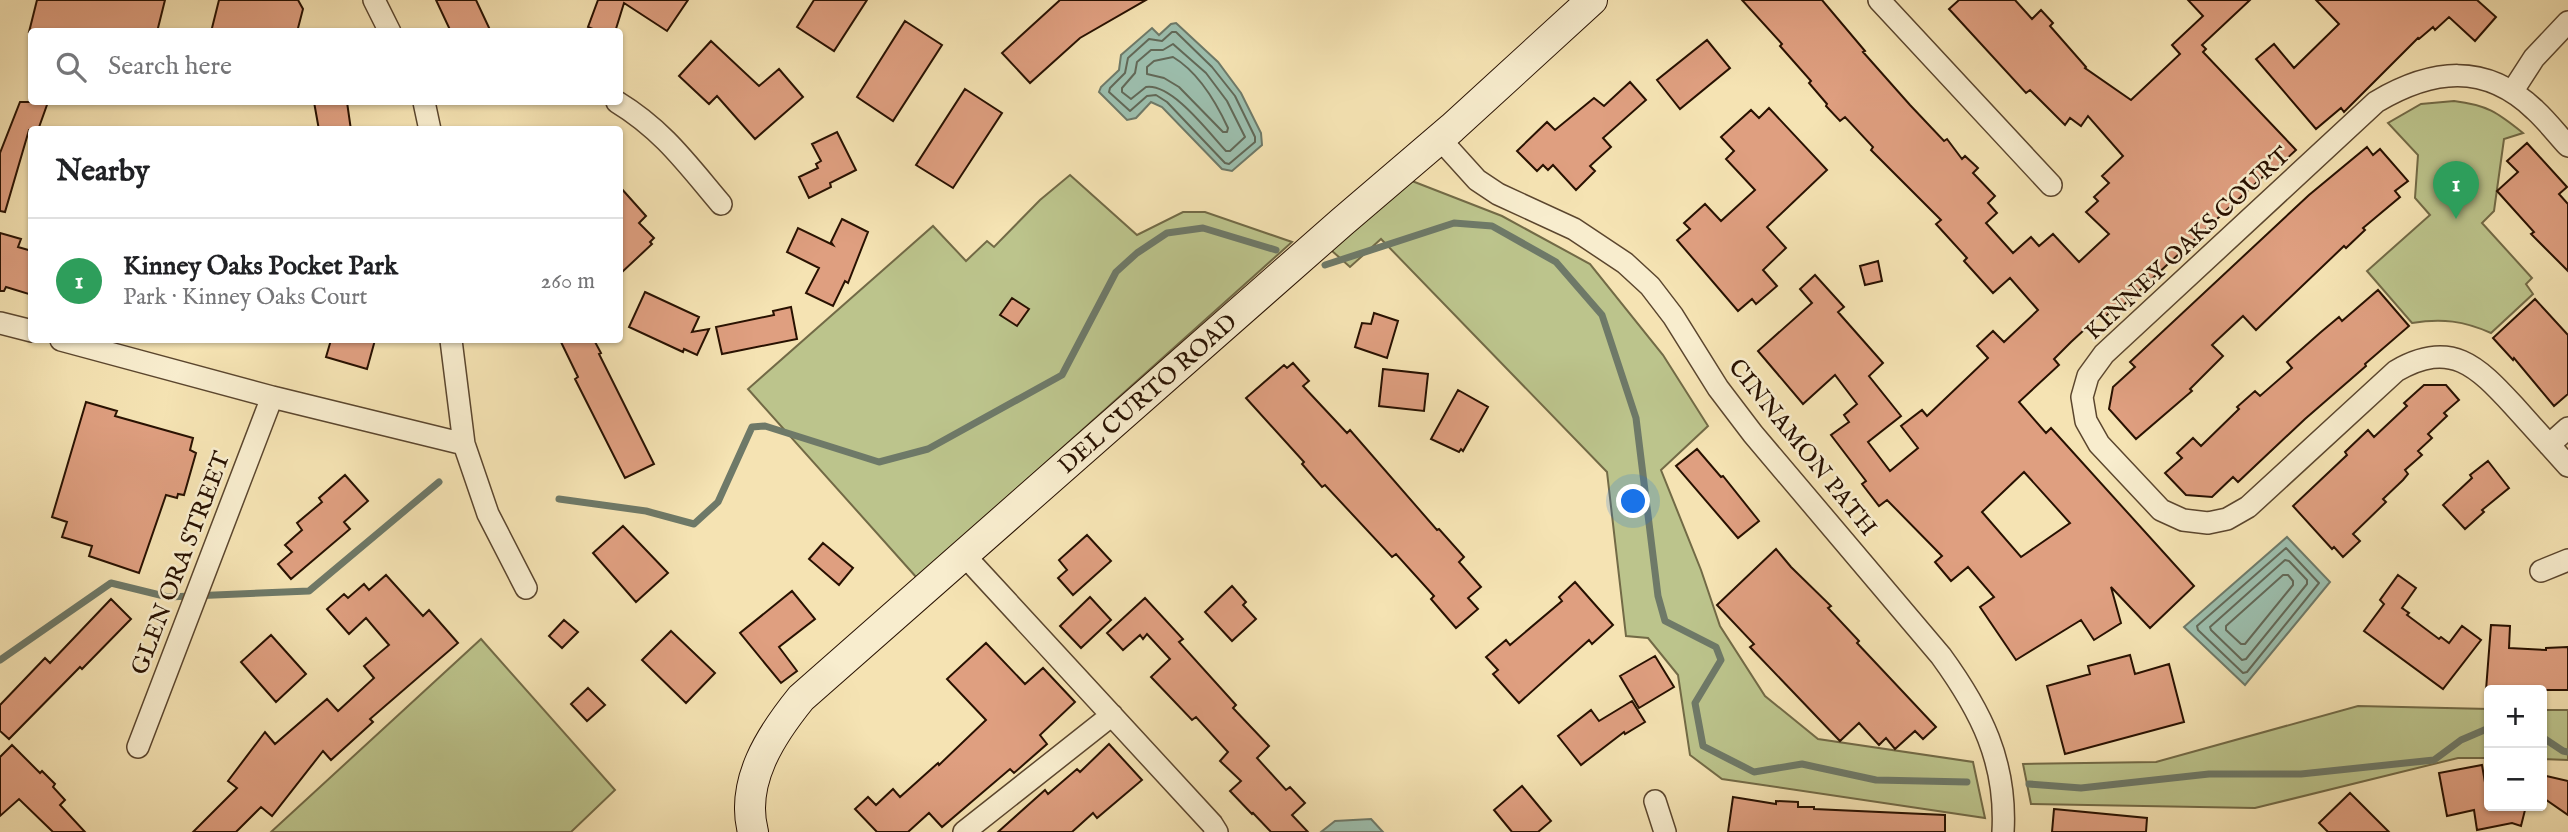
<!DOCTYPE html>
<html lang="en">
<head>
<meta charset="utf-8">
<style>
  body { margin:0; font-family:"IM FELL English",serif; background:#f6f6f6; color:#202124 }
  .controls { position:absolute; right:21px; bottom:21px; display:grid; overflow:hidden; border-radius:7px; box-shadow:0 2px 5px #0004 }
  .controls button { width:63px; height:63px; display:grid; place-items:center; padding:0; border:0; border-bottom:2px solid #e0e0e0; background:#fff; color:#202124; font:35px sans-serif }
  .you { position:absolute; left:1634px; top:502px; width:24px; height:24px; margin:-18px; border:5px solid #fff; border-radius:50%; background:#1a73e8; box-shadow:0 0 0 10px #1a73e833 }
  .badge { display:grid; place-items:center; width:46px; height:46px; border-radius:50%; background:#b45309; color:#fff; font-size:23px; font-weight:700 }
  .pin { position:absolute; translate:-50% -58px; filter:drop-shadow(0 2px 4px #0008) }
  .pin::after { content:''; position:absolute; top:37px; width:24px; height:21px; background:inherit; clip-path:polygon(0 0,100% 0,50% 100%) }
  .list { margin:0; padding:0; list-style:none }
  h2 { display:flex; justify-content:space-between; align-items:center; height:91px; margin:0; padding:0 28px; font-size:30px }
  h2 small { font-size:23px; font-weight:400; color:#757577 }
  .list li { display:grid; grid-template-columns:46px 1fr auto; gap:21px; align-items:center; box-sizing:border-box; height:126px; padding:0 28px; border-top:2px solid #e0e0e0 }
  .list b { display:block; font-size:26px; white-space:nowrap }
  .list p { margin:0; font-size:23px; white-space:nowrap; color:#757577 }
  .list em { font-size:23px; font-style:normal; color:#757577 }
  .icon { flex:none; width:38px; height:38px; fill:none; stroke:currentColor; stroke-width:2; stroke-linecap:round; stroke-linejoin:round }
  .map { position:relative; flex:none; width:2568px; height:832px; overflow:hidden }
  .search { position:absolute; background:#fff; box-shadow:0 2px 5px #0004; left:28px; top:28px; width:595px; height:77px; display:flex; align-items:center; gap:18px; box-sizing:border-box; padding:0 24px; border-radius:7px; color:#757577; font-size:26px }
  .panel { position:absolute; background:#fff; box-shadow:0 2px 5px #0004; left:28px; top:126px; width:595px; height:217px; border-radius:7px }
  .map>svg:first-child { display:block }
  .green { fill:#bcc48c; stroke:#726a46; stroke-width:2 }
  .water { fill:#9cbead; stroke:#6e7968; stroke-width:2 }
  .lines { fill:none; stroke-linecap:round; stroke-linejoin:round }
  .shore { stroke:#626857; stroke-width:2 }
  .stream { stroke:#6e7968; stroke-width:7 }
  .building { fill:#df9f80; stroke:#281101; stroke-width:2; fill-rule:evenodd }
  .street-casing { stroke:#5b462e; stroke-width:24 }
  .secondary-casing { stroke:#281101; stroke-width:32 }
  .street { stroke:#f8edce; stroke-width:21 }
  .secondary { stroke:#f8edce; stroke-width:30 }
  .labels { text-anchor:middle; stroke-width:5; stroke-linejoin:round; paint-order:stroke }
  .street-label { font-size:24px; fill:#281101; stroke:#f8edce }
</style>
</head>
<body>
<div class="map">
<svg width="2568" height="832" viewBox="0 0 2568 832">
  <rect width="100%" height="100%" fill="#f5e3b3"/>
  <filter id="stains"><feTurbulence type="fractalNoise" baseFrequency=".00286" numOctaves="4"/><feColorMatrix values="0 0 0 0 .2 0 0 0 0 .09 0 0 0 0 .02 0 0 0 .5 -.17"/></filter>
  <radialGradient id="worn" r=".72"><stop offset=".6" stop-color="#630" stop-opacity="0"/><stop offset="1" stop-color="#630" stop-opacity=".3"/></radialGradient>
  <!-- green -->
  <path class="green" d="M 2454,101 C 2487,105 2497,112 2523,133 L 2504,139 L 2494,211 L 2482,223 L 2532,278 L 2526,284 L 2533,294 L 2491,333 C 2464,321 2442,318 2412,323 L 2367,271 L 2430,215 L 2415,198 L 2418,155 L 2388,123 L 2421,104 Z
    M 1070,175 L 1137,235 L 1183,212 L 1205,212 L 1292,242 L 917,578 L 748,389 L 933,226 L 966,261 L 987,241 L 994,247 L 1040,200 Z
    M 1412,181 L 1502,216 L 1590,264 L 1663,355 L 1708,426 L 1661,470 L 1701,570 L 1720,626 L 1765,696 L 1818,739 L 1973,762 L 1985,818 L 1722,779 L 1690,755 L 1678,675 L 1648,638 L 1626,636 L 1607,472 L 1381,239 L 1350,267 L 1331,250 Z
    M 481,639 L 615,790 L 571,832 L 271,832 Z
    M 2358,706 L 2489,709 L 2489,758 L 2458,758 L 2255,808 L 2031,804 L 2023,764 L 2156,762 Z
    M 2542,710 L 2568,710 L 2568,760 L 2542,759 Z"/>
  <!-- water -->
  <path class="water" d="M 1176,23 L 1218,62 L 1241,93 L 1261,133 L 1262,145 L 1232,171 L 1222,169 L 1162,107 L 1151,102 L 1136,118 L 1127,120 L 1099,92 L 1101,87 L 1119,70 L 1121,55 L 1152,28 L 1159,35 L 1171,24 Z
    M 2287,537 L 2330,582 L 2245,685 L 2184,627 Z
    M 1371,819 L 1383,832 L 1321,832 L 1335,821 Z"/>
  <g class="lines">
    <!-- shore -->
    <path class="shore" d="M 1172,32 L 1176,32 L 1212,67 L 1235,96 L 1255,137 L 1255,142 L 1229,164 L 1225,163 L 1167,102 L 1156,95 L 1147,96 L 1130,111 L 1109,92 L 1110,88 L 1125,73 L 1128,58 L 1149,39 L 1162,41 Z
      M 1173,44 L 1206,73 L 1227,101 L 1245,137 L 1230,151 L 1226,151 C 1209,133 1172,83 1146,87 L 1131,99 L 1122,92 L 1122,88 L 1135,73 L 1137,62 L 1151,50 L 1163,50 Z
      M 1173,57 C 1198,72 1216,102 1228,128 L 1227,132 L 1223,132 L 1179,87 L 1164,78 L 1147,74 L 1147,67 L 1154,61 Z
      M 2286,548 L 2319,583 L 2247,672 L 2243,673 L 2198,630 L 2197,626 Z
      M 2285,560 L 2289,561 L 2307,580 L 2307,584 L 2246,659 L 2242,660 L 2211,630 L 2210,627 Z
      M 2283,575 L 2288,575 L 2293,581 L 2293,585 L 2245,644 L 2241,644 L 2226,630 L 2226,626 Z"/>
    <!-- stream -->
    <path class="stream" d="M 1325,265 L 1454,223 L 1492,226 L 1556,262 L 1602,315 L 1636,418 L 1658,596 L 1665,621 L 1716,647 L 1721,660 L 1695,703 L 1703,746 L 1754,772 L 1802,764 L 1876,780 L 1967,782
      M 559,499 L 646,511 L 694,524 L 718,502 L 752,427 L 765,426 L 879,462 L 928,449 L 1062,375 L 1116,272 L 1137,253 L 1167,233 L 1203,228 L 1276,250
      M 0,660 L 111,583 L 168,597 L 309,591 L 439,482
      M 2542,737 L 2563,751 L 2568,752
      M 2029,784 L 2081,788 L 2209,774 L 2301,774 L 2434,760 L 2461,740 L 2489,728"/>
  </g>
  <!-- building -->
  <path class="building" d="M 37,0 L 165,0 L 157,32 L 29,32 Z
    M 219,0 L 298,0 L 303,9 L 297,32 L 211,32 Z
    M 436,0 L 476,0 L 491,32 L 451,32 Z
    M 598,0 L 688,0 L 667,31 L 624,3 L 615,32 L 600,32 L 588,27 Z
    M 814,0 L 867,0 L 834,51 L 797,27 Z
    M 1060,0 L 1146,0 L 1080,38 L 1030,83 L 1002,53 Z
    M 1742,0 L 1822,0 L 1865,51 L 1863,52 L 1910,105 L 1944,141 L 1947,139 L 1962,159 L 1965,156 L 1978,168 L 1973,173 L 1995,196 L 1988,203 L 1997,213 L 1986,223 L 2013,253 L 2031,237 L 2039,246 L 2053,234 L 2079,262 L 2109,234 L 2086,212 L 2098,201 L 2094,197 L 2109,183 L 2102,176 L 2123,156 L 2088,116 L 2081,126 L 2070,118 L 2065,125 L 2030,90 L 2026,93 L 1949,9 L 1959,0 L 2015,0 L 2032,19 L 2041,10 L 2053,23 L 2050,26 L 2086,67 L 2085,68 L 2131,100 L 2180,54 L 2172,45 L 2203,16 L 2188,0 L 2250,0 L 2202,45 L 2206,49 L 2203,52 L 2296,150 L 2269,175 L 2267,173 L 2118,310 L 2115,307 L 2102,320 L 2098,317 L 2071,342 L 2054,359 L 2059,365 L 2019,402 L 2046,433 L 2051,428 L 2194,586 L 2150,628 L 2111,587 L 2121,623 L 2094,640 L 2081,620 L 2016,660 L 1980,607 L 1994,597 L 1968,567 L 1951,581 L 1935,562 L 1942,556 L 1887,500 L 1879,506 L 1862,484 L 1866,481 L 1831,435 L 1849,422 L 1844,415 L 1857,404 L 1835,375 L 1803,404 L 1758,351 L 1812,303 L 1800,289 L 1815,275 L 1844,307 L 1838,312 L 1883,363 L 1869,376 L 1901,416 L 1868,442 L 1890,471 L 1918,448 L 1901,426 L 1922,410 L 1927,416 L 1988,358 L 1977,346 L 1993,331 L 2004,342 L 2038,310 L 2010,278 L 1993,293 L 1964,261 L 1967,258 L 1936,224 L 1941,220 L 1871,150 L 1873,147 L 1845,117 L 1840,121 L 1826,106 L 1827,104 L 1809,83 L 1811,81 L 1780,46 L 1782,44 ZM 2024,472 L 2070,523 L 2021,557 L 1982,512 Z
    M 2316,0 L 2477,0 L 2496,17 L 2475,41 L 2449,17 L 2435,30 L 2433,27 L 2419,39 L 2418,38 L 2344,112 L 2341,108 L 2316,129 L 2256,59 L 2274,44 L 2294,68 L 2339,24 Z
    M 905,21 L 942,45 L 893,121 L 857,97 Z
    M 1707,40 L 1730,68 L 1680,109 L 1657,80 Z
    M 711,41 L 759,86 L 779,69 L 803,97 L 755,139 L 717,96 L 709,104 L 679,76 Z
    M 1630,82 L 1646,100 L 1603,138 L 1611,147 L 1590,166 L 1595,171 L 1576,190 L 1553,165 L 1548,170 L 1543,165 L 1537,171 L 1517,151 L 1547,122 L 1555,130 L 1594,98 L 1604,106 Z
    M 965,89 L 1002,113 L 953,188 L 916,165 Z
    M 20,102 L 48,102 L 38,130 L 29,130 L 5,212 L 0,211 L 0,153 Z
    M 314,102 L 347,102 L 351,130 L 319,130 Z
    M 1769,108 L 1827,170 L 1767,227 L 1786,248 L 1763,270 L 1777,286 L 1756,304 L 1752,299 L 1738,311 L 1677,240 L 1690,229 L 1684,223 L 1705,204 L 1721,221 L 1755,190 L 1726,159 L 1734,151 L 1721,137 L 1751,110 L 1759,118 Z
    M 837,132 L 856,170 L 830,183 L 831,187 L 809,198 L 799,177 L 818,168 L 816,164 L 821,161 L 812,144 Z
    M 2527,143 L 2567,187 L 2559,194 L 2568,204 L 2568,271 L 2531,234 L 2534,232 L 2497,191 L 2518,172 L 2507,161 Z
    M 2367,147 L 2373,155 L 2380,149 L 2408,181 L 2395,191 L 2400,197 L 2363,228 L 2365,230 L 2346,248 L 2344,246 L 2256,330 L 2243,316 L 2212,345 L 2223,356 L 2190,389 L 2192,391 L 2136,439 L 2109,409 L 2113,387 L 2135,367 L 2130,362 L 2309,195 Z
    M 620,187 L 646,216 L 639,223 L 654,238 L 650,242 L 652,244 L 620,274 Z
    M 842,219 L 868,232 L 848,283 L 845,281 L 833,306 L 806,293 L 819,268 L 787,252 L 798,228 L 833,245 L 831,242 Z
    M 0,233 L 21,239 L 18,247 L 32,251 L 32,295 L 6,287 L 4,291 L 0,291 Z
    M 1878,261 L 1882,281 L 1865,285 L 1860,266 Z
    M 2378,290 L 2409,326 L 2365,364 L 2366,366 L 2305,419 L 2238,482 L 2233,477 L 2212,497 L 2186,495 L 2165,473 L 2182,458 L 2177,453 L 2193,438 L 2201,446 L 2239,409 L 2237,407 L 2255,391 L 2260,396 L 2292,368 L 2287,362 L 2321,332 L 2339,317 L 2342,321 Z
    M 645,292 L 699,317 L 692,332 L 709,329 L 697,355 L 684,349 L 683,352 L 629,327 Z
    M 1012,298 L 1029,309 L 1017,326 L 1000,315 Z
    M 2535,299 L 2568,335 L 2568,394 L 2554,406 L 2514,358 L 2513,360 L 2493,338 Z
    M 791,307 L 797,339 L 722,354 L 716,327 L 774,315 L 773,311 Z
    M 1374,313 L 1398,321 L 1387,358 L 1355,347 L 1362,323 L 1371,324 Z
    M 331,340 L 375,340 L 367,369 L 326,357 Z
    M 560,340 L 594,340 L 601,353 L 599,354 L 654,464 L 625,478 L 575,379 L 578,377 Z
    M 1293,363 L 1309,381 L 1303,386 L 1347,433 L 1350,430 L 1437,530 L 1439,529 L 1464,557 L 1459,562 L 1481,587 L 1468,598 L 1478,609 L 1456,628 L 1431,599 L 1434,596 L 1396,554 L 1392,557 L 1325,485 L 1322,487 L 1302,464 L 1304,462 L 1246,398 L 1284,365 L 1287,368 Z
    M 1383,369 L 1428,374 L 1424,411 L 1379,406 Z
    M 2424,385 L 2446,385 L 2459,400 L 2444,413 L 2447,416 L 2428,434 L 2432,438 L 2418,451 L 2422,455 L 2405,470 L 2408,474 L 2403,480 L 2383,499 L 2386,502 L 2353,534 L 2360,541 L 2343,557 L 2334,547 L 2332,549 L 2293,506 L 2347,455 L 2345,452 L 2368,430 L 2374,437 L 2407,406 L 2404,403 Z
    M 1458,390 L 1488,407 L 1463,451 L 1461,449 L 1459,452 L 1431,439 Z
    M 86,402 L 117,411 L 115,416 L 193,438 L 190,450 L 196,453 L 184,495 L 178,494 L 177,498 L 166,495 L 139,573 L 89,556 L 92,546 L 62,537 L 67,522 L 52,517 Z
    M 1697,449 L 1721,477 L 1723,476 L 1759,521 L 1738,538 L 1676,466 Z
    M 2488,461 L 2509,488 L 2482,510 L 2484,512 L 2465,529 L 2443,505 L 2472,478 L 2470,475 Z
    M 345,475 L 368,501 L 344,522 L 350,529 L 291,579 L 278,564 L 292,552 L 285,545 L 302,530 L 297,523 L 322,502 L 319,498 Z
    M 623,526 L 668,573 L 636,602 L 593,553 Z
    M 1087,535 L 1111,561 L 1073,595 L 1058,578 L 1067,570 L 1059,560 Z
    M 823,543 L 853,568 L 839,585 L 809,559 Z
    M 1776,549 L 1791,567 L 1831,606 L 1828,608 L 1859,641 L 1857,643 L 1936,727 L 1923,739 L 1915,731 L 1895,749 L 1886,738 L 1879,745 L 1859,723 L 1840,741 L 1750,647 L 1754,644 L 1717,605 Z
    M 386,575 L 423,616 L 429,610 L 458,643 L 370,719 L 373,722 L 331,760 L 323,751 L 272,816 L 261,807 L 236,832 L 193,832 L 237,788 L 228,781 L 265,732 L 275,744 L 327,699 L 338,711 L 374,678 L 364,666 L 389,645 L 366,618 L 349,634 L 327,609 L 344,594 L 348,598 L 364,584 L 369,590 Z
    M 2398,575 L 2416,588 L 2402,608 L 2409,613 L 2407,615 L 2439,639 L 2441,637 L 2449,643 L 2462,626 L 2481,640 L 2443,689 L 2364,631 L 2384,604 L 2380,600 Z
    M 1575,582 L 1613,625 L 1592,644 L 1589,640 L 1519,703 L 1493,674 L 1498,670 L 1486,657 L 1506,640 L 1510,645 L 1562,601 L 1559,597 Z
    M 1232,586 L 1246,602 L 1243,605 L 1256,619 L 1232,641 L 1205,612 Z
    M 792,591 L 815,619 L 779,647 L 797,671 L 781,683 L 740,633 Z
    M 1090,597 L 1111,620 L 1081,648 L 1060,626 Z
    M 1145,598 L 1183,639 L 1179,642 L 1236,705 L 1233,708 L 1269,746 L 1257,758 L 1286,790 L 1290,787 L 1305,803 L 1292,815 L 1308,832 L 1271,832 L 1253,813 L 1252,814 L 1230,791 L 1241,781 L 1220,761 L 1228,752 L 1196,717 L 1192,720 L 1151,677 L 1170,659 L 1147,634 L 1143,639 L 1140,635 L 1123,650 L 1107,633 Z
    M 111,599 L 131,619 L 82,669 L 80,667 L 9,739 L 0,731 L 0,705 L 45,658 L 50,663 Z
    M 564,620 L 578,632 L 562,648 L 549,636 Z
    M 2491,625 L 2510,626 L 2509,648 L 2546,650 L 2546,648 L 2568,647 L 2568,690 L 2486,690 Z
    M 671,631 L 715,673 L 686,703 L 642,660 Z
    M 271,635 L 306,674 L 276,702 L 241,662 Z
    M 986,643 L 1025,684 L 1043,668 L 1075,702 L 1040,735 L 1047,744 L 1014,773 L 1010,769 L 942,827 L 929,813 L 908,832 L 877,832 L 855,809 L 868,797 L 876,805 L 893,789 L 900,797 L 938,763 L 939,765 L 986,720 L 947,679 Z
    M 2130,655 L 2135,674 L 2169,664 L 2184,722 L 2065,754 L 2047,686 L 2090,674 L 2088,666 Z
    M 1655,656 L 1674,687 L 1639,708 L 1620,676 Z
    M 588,688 L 605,705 L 587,721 L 571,704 Z
    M 1632,701 L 1645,722 L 1625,734 L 1624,732 L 1581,765 L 1558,736 L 1591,710 L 1599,721 Z
    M 1109,744 L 1142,780 L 1097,818 L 1093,813 L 1072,832 L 998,832 L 1045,790 L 1048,794 L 1077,769 L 1080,772 Z
    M 12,745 L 40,773 L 42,771 L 55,784 L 53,787 L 65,800 L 60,805 L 85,832 L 53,832 L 19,799 L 0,816 L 0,757 Z
    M 2482,765 L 2489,806 L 2526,806 L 2521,826 L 2512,823 L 2477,830 L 2474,810 L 2447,816 L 2439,773 Z
    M 2542,775 L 2568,781 L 2568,815 L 2542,797 Z
    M 1522,786 L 1551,821 L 1538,832 L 1512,832 L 1494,810 Z
    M 2350,793 L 2389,832 L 2328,832 L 2319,823 Z
    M 1733,797 L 1776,804 L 1776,801 L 1798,802 L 1798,807 L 1814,807 L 1814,809 L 1945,815 L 1945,832 L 1728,832 Z
    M 2054,809 L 2147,818 L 2146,832 L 2052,832 Z"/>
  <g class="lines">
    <!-- street casing -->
    <g class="street-casing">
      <path id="street" d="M 374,0 L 390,32
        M 1879,0 L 2051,185
        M 2512,92 L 2534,58 L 2568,22
        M 424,102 L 430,130
        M 617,102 C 663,130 687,164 721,204
        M 1439,138 L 1477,180 L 1498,194 L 1574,229 L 1625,263 L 1650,286 L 1673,316 L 1718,388 L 1753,434 L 1941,656 C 1981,711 2007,762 2003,832
        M 2568,146 C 2557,134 2547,121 2535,110 C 2485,62 2432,69 2376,102 L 2104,354 L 2088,376 L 2082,397 L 2086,421 L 2099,444 L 2161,510 L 2183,520 L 2208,523 L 2227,519 L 2248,507 L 2396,371 C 2451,339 2477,366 2514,406 C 2532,426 2550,446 2568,466
        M 0,323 L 32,331
        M 61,340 L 272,397 L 464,444
        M 451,340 L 464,444 L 488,514 L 526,588
        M 2549,445 L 2568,428
        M 964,555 L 1212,824 L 1217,832
        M 2541,571 L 2568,560
        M 138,747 L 272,397
        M 1655,801 L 1665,832
        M 964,832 L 1112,715"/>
    </g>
    <!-- secondary casing -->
    <g class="secondary-casing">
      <g id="secondary">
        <path id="s1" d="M 753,832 C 740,782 771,735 801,698 L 1342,222 L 1452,128 L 1592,0"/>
      </g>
    </g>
    <!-- street -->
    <use href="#street" class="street"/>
    <!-- secondary -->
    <use href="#secondary" class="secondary"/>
  </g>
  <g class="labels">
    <!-- street labels -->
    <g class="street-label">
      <text transform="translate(2187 243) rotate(-43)" y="8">KINNEY OAKS COURT</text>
      <text dy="8" stroke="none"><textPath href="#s1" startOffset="609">DEL CURTO ROAD</textPath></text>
      <text transform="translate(1803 447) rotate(51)" y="8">CINNAMON PATH</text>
      <text transform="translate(180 563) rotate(-69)" y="8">GLEN ORA STREET</text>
    </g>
  </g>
  <rect width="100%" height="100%" filter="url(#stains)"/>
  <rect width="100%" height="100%" fill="url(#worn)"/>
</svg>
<div class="controls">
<button>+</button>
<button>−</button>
</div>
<div class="you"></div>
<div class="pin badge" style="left:2456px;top:219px;background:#2e9e5b">1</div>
<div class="search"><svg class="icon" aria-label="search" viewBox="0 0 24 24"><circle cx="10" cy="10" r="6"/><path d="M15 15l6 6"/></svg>Search here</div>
<section class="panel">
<h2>Nearby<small></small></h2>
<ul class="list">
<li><span class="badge" style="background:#2e9e5b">1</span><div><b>Kinney Oaks Pocket Park</b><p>Park · Kinney Oaks Court</p></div><em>260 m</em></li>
</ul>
</section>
</div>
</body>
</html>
